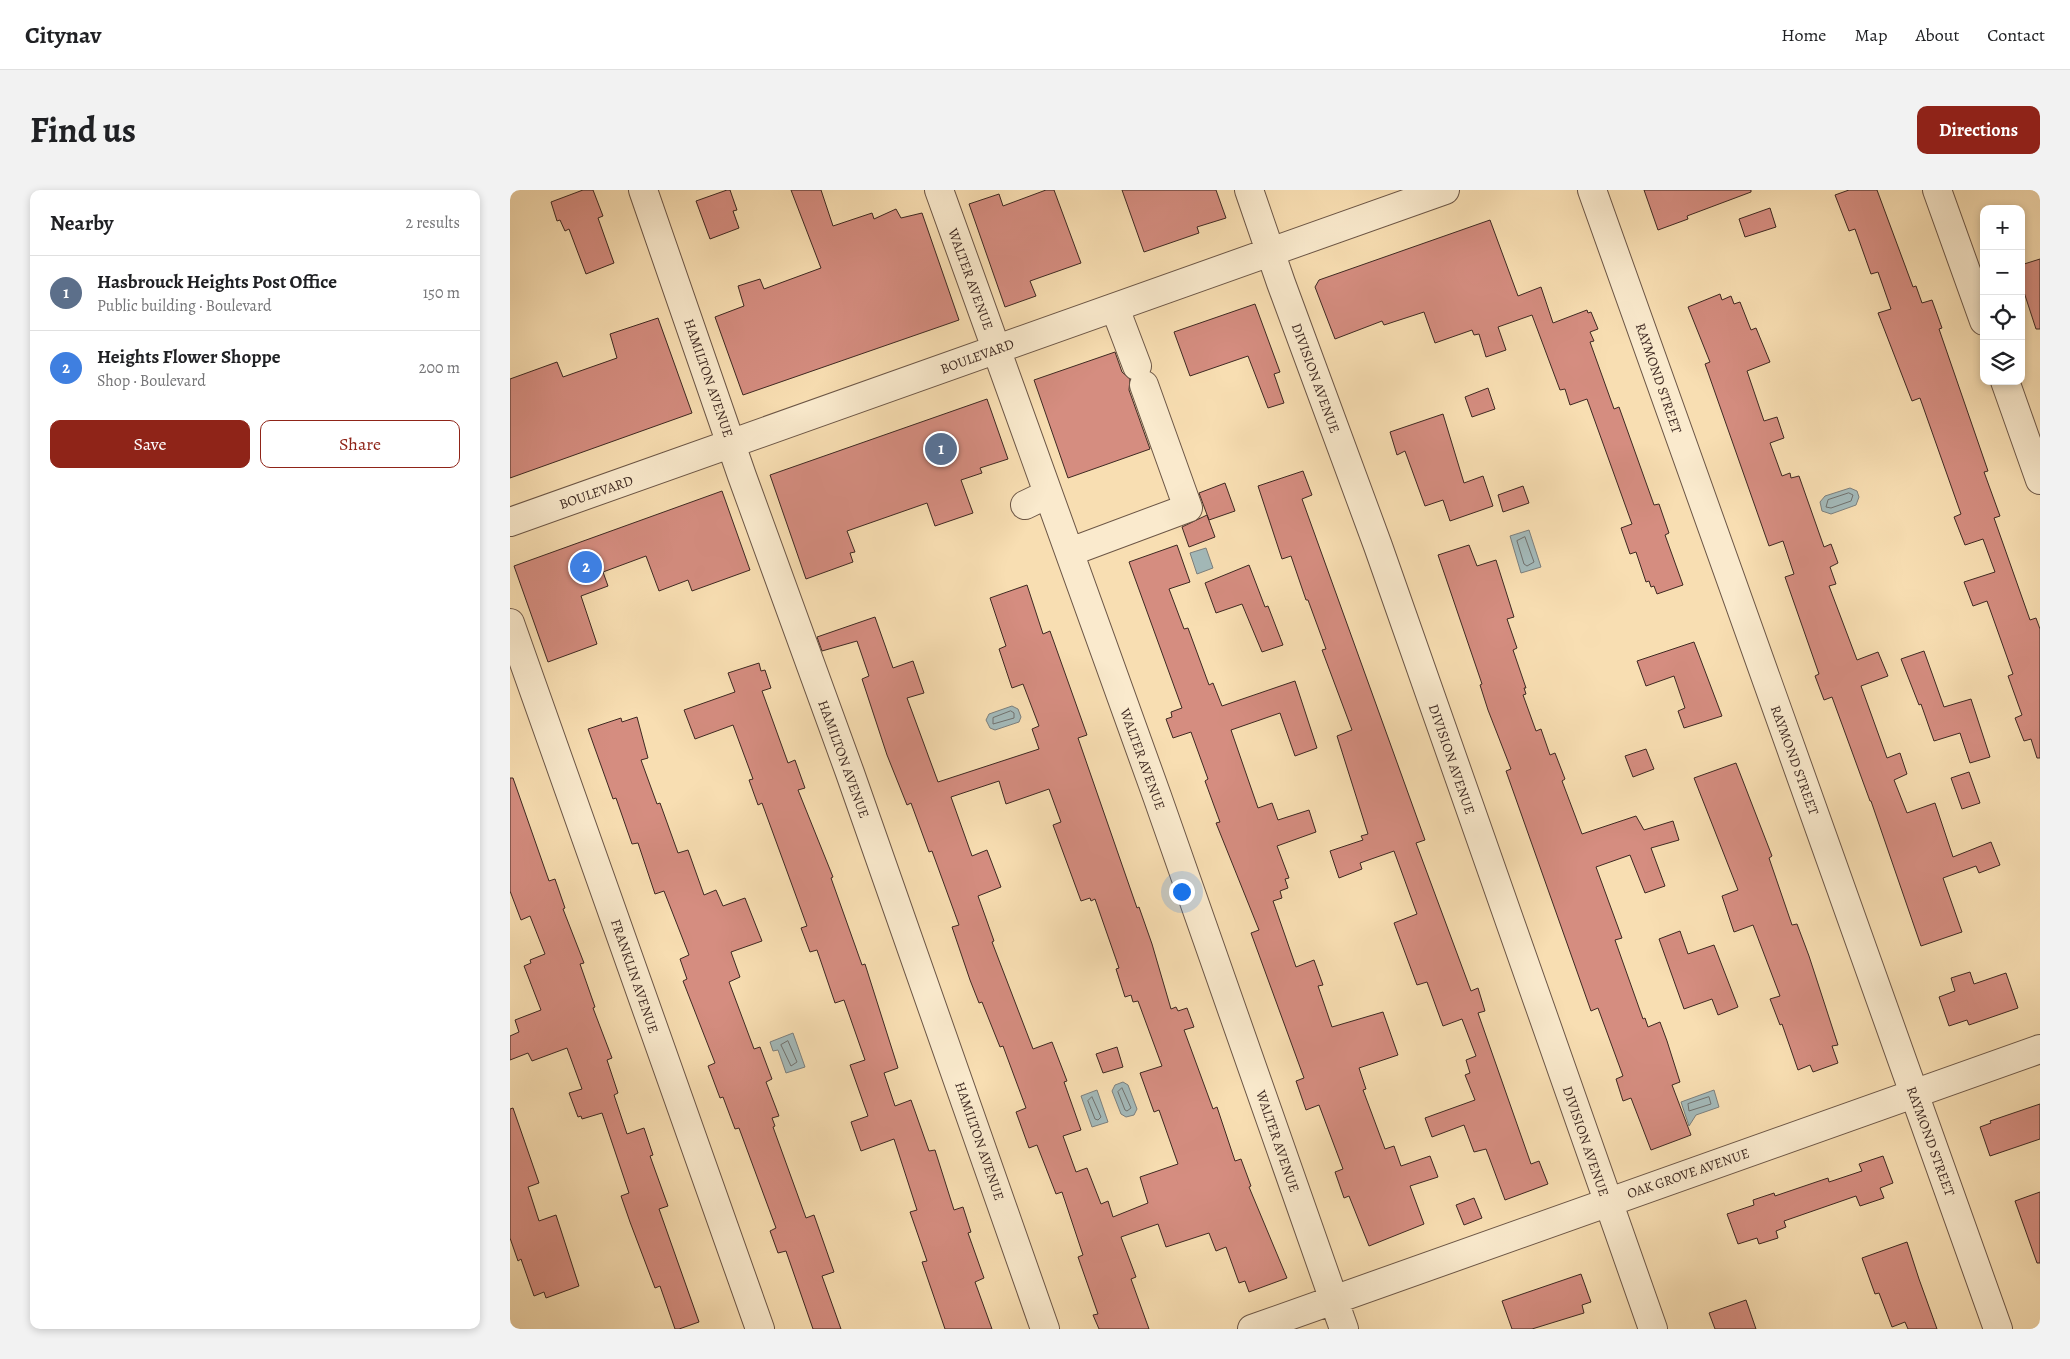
<!DOCTYPE html>
<html lang="en">
<head>
<meta charset="utf-8">
<style>
  body { margin:0; font-family:Alegreya,serif; background:#f2f2f2; color:#202124 }
  .controls { position:absolute; right:15px; top:15px; display:grid; overflow:hidden; border-radius:10px; box-shadow:0 2px 8px #0003 }
  .controls button { width:45px; height:45px; display:grid; place-items:center; padding:0; border:0; border-bottom:1px solid #e0e0e0; background:#fff; color:#202124; font:25px sans-serif }
  .you { position:absolute; left:671px; top:701px; width:18px; height:18px; margin:-12px; border:4px solid #fff; border-radius:50%; background:#1a73e8; box-shadow:0 0 0 8px #1a73e833 }
  .badge { display:grid; place-items:center; width:32px; height:32px; border-radius:50%; background:#8f2418; color:#fff; font-size:16px; font-weight:700 }
  .pin { position:absolute; translate:-50% -50%; border:2px solid #fff; box-shadow:0 1px 5px #0006 }
  .list { margin:0; padding:0; list-style:none }
  h2 { display:flex; justify-content:space-between; align-items:center; height:65px; margin:0; padding:0 20px; font-size:21px }
  h2 small { font-size:16px; font-weight:400; color:#757577 }
  .list li { display:grid; grid-template-columns:32px 1fr auto; gap:15px; align-items:center; box-sizing:border-box; height:75px; padding:0 20px; border-top:1px solid #e0e0e0 }
  .list b { display:block; font-size:19px; white-space:nowrap }
  .list p { margin:0; font-size:16px; white-space:nowrap; color:#757577 }
  .list em { font-size:16px; font-style:normal; color:#757577 }
  .actions { display:flex; gap:10px; padding:15px 20px }
  .actions a { flex:1; padding:11px 0; border:1px solid #8f2418; border-radius:10px; text-align:center; font-size:18px; color:#8f2418 }
  .actions .main { background:#8f2418; color:#fff }
  .icon { flex:none; width:28px; height:28px; fill:none; stroke:currentColor; stroke-width:2; stroke-linecap:round; stroke-linejoin:round }
  .map { position:relative; flex:none; width:1530px; height:1139px; overflow:hidden; border-radius:10px }
  header { display:flex; align-items:center; gap:30px; box-sizing:border-box; height:70px; padding:0 25px; background:#fff; border-bottom:1px solid #e0e0e0 }
  header strong { font-size:24px }
  nav { display:flex; gap:28px; margin-inline-start:auto; font-size:18px }
  .intro { display:flex; align-items:center; justify-content:space-between; box-sizing:border-box; height:120px; padding:0 30px }
  h1 { margin:0; font-size:35px }
  .button { padding:12px 22px; border-radius:10px; background:#8f2418; color:#fff; font-size:18px; font-weight:700 }
  main { display:flex; gap:30px; padding:0 30px }
  aside { flex:1; background:#fff; border-radius:10px; box-shadow:0 2px 8px #0003 }
  .map>svg:first-child { display:block }
  .water { fill:#a3b9b9; stroke:#7b7f7d }
  .lines { fill:none; stroke-linecap:round; stroke-linejoin:round }
  .shore { stroke:#70716e; stroke-width:1 }
  .building { fill:#d58d80; stroke:#3e2922; fill-rule:evenodd }
  .minor-casing { stroke:#6c5646; stroke-width:30 }
  .minor { stroke:#faeacd; stroke-width:28 }
  .labels { text-anchor:middle; stroke-width:4; stroke-linejoin:round; paint-order:stroke }
  .street-label { font-size:14px; fill:#3e2922; stroke:#faeacd }
</style>
</head>
<body>
<header>
<strong>Citynav</strong>
<nav><a>Home</a><a>Map</a><a>About</a><a>Contact</a></nav>
</header>
<div class="intro"><h1>Find us</h1><a class="button">Directions</a></div>
<main>
<aside>
<h2>Nearby<small>2 results</small></h2>
<ul class="list">
<li><span class="badge" style="background:#5c6f8a">1</span><div><b>Hasbrouck Heights Post Office</b><p>Public building · Boulevard</p></div><em>150 m</em></li>
<li><span class="badge" style="background:#3f7fe0">2</span><div><b>Heights Flower Shoppe</b><p>Shop · Boulevard</p></div><em>200 m</em></li>
</ul>
<div class="actions"><a class="main">Save</a><a>Share</a></div>
</aside>
<div class="map">
<svg width="1530" height="1139" viewBox="0 0 1530 1139">
  <rect width="100%" height="100%" fill="#f8deb2"/>
  <filter id="stains"><feTurbulence type="fractalNoise" baseFrequency=".004" numOctaves="4"/><feColorMatrix values="0 0 0 0 .2 0 0 0 0 .09 0 0 0 0 .02 0 0 0 .5 -.17"/></filter>
  <radialGradient id="worn" r=".72"><stop offset=".6" stop-color="#630" stop-opacity="0"/><stop offset="1" stop-color="#630" stop-opacity=".3"/></radialGradient>
  <!-- water -->
  <path class="water" d="M 1340,298 L 1347,301 L 1349,307 L 1346,315 L 1321,324 L 1312,321 L 1310,312 L 1315,306 Z
    M 1019,340 L 1031,377 L 1011,383 L 1000,346 Z
    M 696,358 L 703,378 L 687,384 L 680,363 Z
    M 502,516 L 508,519 L 511,527 L 509,532 L 485,540 L 480,538 L 476,530 L 479,524 Z
    M 283,843 L 295,877 L 276,883 L 268,860 L 263,861 L 260,852 Z
    M 613,892 L 618,895 L 627,919 L 624,925 L 616,927 L 611,924 L 602,901 L 605,895 Z
    M 587,900 L 598,932 L 582,937 L 571,906 Z
    M 1204,900 L 1209,917 L 1186,925 L 1179,936 L 1171,912 Z"/>
  <g class="lines">
    <!-- shore -->
    <path class="shore" d="M 1339,303 L 1343,305 L 1341,311 L 1321,318 L 1316,317 L 1318,310 Z
      M 1015,347 L 1024,372 L 1017,376 L 1014,374 L 1007,351 Z
      M 501,521 L 504,523 L 504,528 L 483,534 L 483,528 Z
      M 278,851 L 287,872 L 281,876 L 271,855 Z
      M 612,898 L 621,918 L 617,921 L 615,920 L 608,902 Z
      M 582,907 L 591,927 L 588,930 L 585,929 L 578,911 Z
      M 1199,907 L 1201,914 L 1179,921 L 1178,914 Z"/>
  </g>
  <!-- building -->
  <path class="building" d="M 73,0 L 83,0 L 93,26 L 88,28 L 104,73 L 76,84 L 59,39 L 55,41 L 50,30 L 47,31 L 41,12 Z
    M 217,0 L 220,0 L 227,20 L 223,21 L 229,38 L 200,49 L 186,11 Z
    M 281,0 L 311,0 L 323,36 L 362,23 L 364,29 L 386,19 L 391,28 L 412,23 L 449,130 L 233,205 L 205,127 L 234,116 L 228,96 L 250,89 L 254,99 L 311,78 Z
    M 536,0 L 544,0 L 571,73 L 520,91 L 526,106 L 495,117 L 459,14 L 489,4 L 493,16 Z
    M 612,0 L 706,0 L 716,28 L 687,37 L 689,43 L 634,62 Z
    M 1134,0 L 1241,0 L 1241,2 L 1177,26 L 1178,29 L 1148,40 Z
    M 1339,0 L 1367,0 L 1403,97 L 1406,96 L 1412,113 L 1422,110 L 1432,138 L 1429,139 L 1478,281 L 1474,282 L 1490,326 L 1484,328 L 1520,430 L 1526,428 L 1530,439 L 1530,568 L 1527,568 L 1521,549 L 1514,551 L 1505,528 L 1512,525 L 1498,486 L 1503,484 L 1477,411 L 1463,416 L 1454,392 L 1485,382 L 1473,349 L 1455,355 L 1444,327 L 1451,324 L 1410,208 L 1402,211 L 1368,123 L 1381,119 L 1368,82 L 1361,84 L 1345,39 L 1339,41 L 1325,5 Z
    M 1260,18 L 1266,37 L 1235,47 L 1229,29 Z
    M 980,30 L 1008,106 L 1031,97 L 1043,133 L 1077,120 L 1078,123 L 1081,122 L 1088,139 L 1080,142 L 1084,151 L 1080,152 L 1104,219 L 1109,217 L 1144,315 L 1149,314 L 1159,343 L 1155,345 L 1173,395 L 1147,404 L 1144,396 L 1141,397 L 1139,391 L 1136,392 L 1126,362 L 1120,364 L 1111,338 L 1122,334 L 1077,209 L 1060,215 L 1055,199 L 1050,200 L 1022,125 L 988,137 L 996,160 L 976,167 L 969,144 L 964,145 L 962,140 L 925,153 L 914,122 L 874,135 L 872,131 L 825,149 L 805,97 L 809,90 Z
    M 1530,69 L 1530,139 L 1526,139 L 1511,93 L 1511,75 Z
    M 1210,104 L 1212,110 L 1221,106 L 1224,114 L 1230,112 L 1241,140 L 1246,138 L 1260,172 L 1237,181 L 1254,231 L 1267,227 L 1274,248 L 1260,253 L 1272,286 L 1280,283 L 1281,288 L 1289,286 L 1314,357 L 1321,354 L 1328,373 L 1320,377 L 1326,394 L 1319,396 L 1347,470 L 1368,462 L 1378,486 L 1351,496 L 1377,568 L 1390,563 L 1397,584 L 1384,590 L 1397,623 L 1425,613 L 1443,667 L 1481,652 L 1490,675 L 1469,683 L 1466,676 L 1433,688 L 1452,742 L 1411,756 L 1361,611 L 1360,611 L 1322,507 L 1314,510 L 1305,486 L 1309,484 L 1275,387 L 1284,384 L 1273,351 L 1259,356 L 1195,174 L 1200,172 L 1178,117 Z
    M 745,114 L 770,182 L 764,184 L 774,213 L 758,218 L 738,166 L 680,186 L 664,142 Z
    M 148,128 L 182,223 L 0,288 L 0,189 L 47,172 L 53,187 L 107,168 L 100,144 Z
    M 605,162 L 612,182 L 620,189 L 619,200 L 640,259 L 558,288 L 524,190 Z
    M 978,198 L 985,219 L 962,227 L 955,207 Z
    M 477,209 L 498,269 L 470,278 L 472,283 L 451,290 L 463,323 L 425,336 L 417,313 L 337,341 L 345,362 L 340,363 L 343,372 L 296,389 L 260,285 Z
    M 933,224 L 954,293 L 973,286 L 983,316 L 940,331 L 933,310 L 915,316 L 895,261 L 887,265 L 880,242 Z
    M 793,281 L 802,305 L 792,309 L 915,650 L 906,653 L 961,801 L 968,798 L 975,821 L 968,823 L 1021,974 L 1029,971 L 1038,994 L 995,1010 L 976,959 L 964,962 L 954,935 L 922,947 L 915,928 L 965,910 L 955,885 L 960,883 L 956,870 L 966,866 L 952,829 L 933,836 L 917,792 L 907,795 L 884,733 L 907,724 L 884,661 L 850,673 L 852,679 L 829,688 L 820,661 L 853,650 L 851,646 L 858,644 L 827,546 L 842,540 L 812,460 L 816,459 L 798,410 L 796,410 L 781,366 L 772,369 L 748,296 Z
    M 715,293 L 725,321 L 699,330 L 689,303 Z
    M 1013,296 L 1019,313 L 993,322 L 988,305 Z
    M 212,301 L 240,380 L 182,401 L 178,390 L 149,401 L 136,366 L 93,382 L 98,396 L 71,406 L 87,454 L 38,472 L 4,376 Z
    M 697,325 L 705,347 L 679,357 L 672,337 Z
    M 667,355 L 680,392 L 659,399 L 674,439 L 678,438 L 699,495 L 703,493 L 712,516 L 785,491 L 807,558 L 785,566 L 770,523 L 721,540 L 748,618 L 762,613 L 768,630 L 799,620 L 806,642 L 767,656 L 779,688 L 775,689 L 778,698 L 770,701 L 772,708 L 763,711 L 786,777 L 804,770 L 813,795 L 808,796 L 822,837 L 873,822 L 888,865 L 849,878 L 856,899 L 853,900 L 875,959 L 884,956 L 891,976 L 920,966 L 928,987 L 900,996 L 914,1034 L 859,1056 L 839,1006 L 834,1008 L 825,982 L 833,979 L 809,915 L 796,920 L 786,891 L 794,888 L 741,743 L 749,740 L 706,633 L 710,632 L 695,591 L 698,589 L 681,542 L 663,548 L 656,529 L 662,527 L 661,522 L 672,518 L 619,372 Z
    M 959,355 L 967,376 L 986,370 L 1004,427 L 997,429 L 1007,458 L 1003,460 L 1016,498 L 1014,498 L 1016,504 L 1013,505 L 1026,541 L 1031,539 L 1040,565 L 1045,563 L 1055,589 L 1052,591 L 1072,644 L 1126,626 L 1134,640 L 1163,631 L 1169,650 L 1141,658 L 1155,696 L 1135,703 L 1120,665 L 1086,677 L 1112,748 L 1105,750 L 1133,829 L 1135,828 L 1138,837 L 1150,832 L 1157,851 L 1170,892 L 1162,895 L 1181,945 L 1141,960 L 1121,908 L 1113,911 L 1106,889 L 1113,886 L 1088,818 L 1081,821 L 996,581 L 1001,579 L 978,520 L 970,495 L 972,494 L 928,365 Z
    M 739,375 L 755,417 L 758,416 L 773,455 L 752,462 L 732,414 L 706,423 L 695,393 Z
    M 517,395 L 533,444 L 540,441 L 577,545 L 568,548 L 627,718 L 629,717 L 642,754 L 661,819 L 666,817 L 668,821 L 677,818 L 684,837 L 674,840 L 703,919 L 707,917 L 725,971 L 731,969 L 741,996 L 739,997 L 777,1088 L 739,1102 L 735,1091 L 729,1093 L 716,1057 L 706,1061 L 699,1043 L 656,1057 L 648,1034 L 611,1047 L 626,1087 L 621,1089 L 639,1139 L 589,1139 L 583,1125 L 588,1124 L 568,1067 L 573,1065 L 552,1002 L 546,1004 L 527,955 L 519,958 L 506,922 L 516,918 L 493,856 L 490,857 L 472,812 L 469,813 L 460,790 L 442,737 L 449,735 L 422,661 L 419,662 L 401,613 L 397,615 L 377,565 L 352,489 L 359,486 L 347,451 L 312,461 L 307,447 L 365,427 L 383,478 L 403,471 L 414,503 L 397,508 L 428,592 L 529,559 L 522,539 L 529,536 L 513,494 L 502,498 L 489,459 L 496,456 L 480,408 ZM 489,591 L 496,614 L 539,599 L 551,632 L 543,635 L 571,711 L 580,708 L 581,711 L 585,709 L 609,778 L 606,779 L 615,807 L 621,805 L 623,812 L 628,811 L 652,876 L 630,883 L 644,922 L 649,920 L 668,974 L 630,987 L 638,1013 L 603,1027 L 598,1011 L 591,1014 L 577,978 L 566,982 L 553,946 L 571,940 L 554,892 L 557,891 L 542,852 L 523,859 L 482,752 L 484,751 L 468,706 L 491,697 L 477,660 L 462,666 L 441,607 Z
    M 1184,452 L 1212,526 L 1174,538 L 1168,521 L 1175,518 L 1164,486 L 1136,496 L 1127,471 Z
    M 1414,461 L 1434,517 L 1461,509 L 1480,567 L 1460,573 L 1450,543 L 1424,551 L 1411,514 L 1409,515 L 1391,469 Z
    M 249,473 L 251,481 L 255,480 L 261,498 L 252,501 L 278,573 L 285,570 L 295,598 L 288,600 L 323,687 L 321,688 L 352,775 L 355,774 L 388,878 L 374,883 L 385,916 L 401,910 L 419,961 L 425,960 L 444,1020 L 453,1017 L 461,1042 L 458,1043 L 474,1088 L 465,1092 L 482,1139 L 435,1139 L 412,1072 L 417,1071 L 400,1022 L 407,1020 L 384,949 L 351,961 L 341,932 L 358,926 L 340,875 L 355,870 L 334,810 L 325,813 L 307,760 L 300,762 L 291,738 L 297,736 L 252,613 L 248,615 L 239,590 L 243,589 L 223,535 L 185,549 L 174,520 L 225,502 L 218,483 Z
    M 127,527 L 138,568 L 131,570 L 147,614 L 150,613 L 168,663 L 178,660 L 194,705 L 206,700 L 213,716 L 235,708 L 252,751 L 221,762 L 230,787 L 219,792 L 244,859 L 250,857 L 262,889 L 256,892 L 269,926 L 262,928 L 265,936 L 263,937 L 296,1028 L 304,1025 L 324,1082 L 312,1086 L 331,1139 L 303,1139 L 276,1061 L 268,1063 L 260,1041 L 266,1038 L 229,938 L 225,939 L 213,907 L 210,908 L 198,876 L 205,873 L 173,791 L 177,789 L 170,769 L 179,765 L 154,701 L 145,704 L 128,653 L 122,654 L 106,608 L 103,609 L 78,539 L 111,528 L 112,532 Z
    M 1136,559 L 1144,579 L 1123,587 L 1115,566 Z
    M 1226,573 L 1262,666 L 1259,668 L 1282,735 L 1287,734 L 1299,766 L 1328,855 L 1322,856 L 1328,873 L 1303,882 L 1300,875 L 1288,880 L 1272,834 L 1270,835 L 1260,809 L 1270,806 L 1243,735 L 1224,742 L 1212,706 L 1228,700 L 1184,588 Z
    M 1459,582 L 1470,613 L 1452,619 L 1441,588 Z
    M 0,588 L 3,588 L 39,691 L 45,689 L 55,718 L 53,719 L 74,773 L 70,774 L 85,817 L 83,818 L 102,868 L 97,870 L 108,903 L 104,905 L 117,944 L 134,938 L 143,965 L 140,966 L 158,1016 L 149,1019 L 189,1132 L 169,1139 L 165,1139 L 150,1096 L 145,1098 L 120,1032 L 111,1006 L 119,1003 L 92,923 L 72,929 L 71,926 L 68,927 L 59,903 L 72,899 L 57,858 L 22,871 L 18,863 L 0,870 L 0,846 L 9,842 L 5,830 L 31,820 L 14,776 L 21,773 L 20,770 L 35,764 L 20,726 L 11,730 L 0,701 Z
    M 1170,741 L 1178,764 L 1204,755 L 1228,817 L 1208,825 L 1202,809 L 1174,819 L 1149,749 Z
    M 1460,782 L 1464,794 L 1496,783 L 1508,818 L 1459,835 L 1457,830 L 1439,836 L 1429,807 L 1445,801 L 1441,788 Z
    M 607,857 L 613,877 L 593,883 L 586,864 Z
    M 1530,914 L 1530,949 L 1480,966 L 1470,937 L 1481,933 L 1480,931 Z
    M 3,918 L 29,993 L 18,997 L 29,1031 L 46,1025 L 69,1096 L 36,1108 L 34,1102 L 24,1106 L 11,1069 L 8,1071 L 0,1048 L 0,919 Z
    M 1373,966 L 1383,993 L 1370,998 L 1374,1008 L 1350,1016 L 1346,1006 L 1274,1031 L 1276,1037 L 1266,1041 L 1268,1048 L 1249,1054 L 1247,1048 L 1228,1054 L 1217,1024 L 1244,1015 L 1243,1010 L 1264,1003 L 1265,1006 L 1318,988 L 1319,992 L 1352,981 L 1349,974 Z
    M 1530,1002 L 1530,1073 L 1527,1073 L 1505,1011 Z
    M 964,1008 L 972,1028 L 954,1035 L 946,1015 Z
    M 1397,1052 L 1409,1089 L 1427,1139 L 1398,1139 L 1395,1132 L 1382,1137 L 1369,1103 L 1365,1104 L 1352,1068 Z
    M 1071,1084 L 1081,1112 L 1072,1115 L 1074,1123 L 1022,1139 L 1002,1139 L 992,1111 Z
    M 1236,1110 L 1246,1139 L 1205,1139 L 1199,1123 Z"/>
  <g class="lines">
    <!-- minor casing -->
    <g class="minor-casing">
      <path id="minor" d="M 133,0 L 232,286 L 340,583 L 535,1139
        M 429,0 L 647,606 L 834,1139
        M 739,0 L 771,93 L 868,356 L 1143,1139
        M 1082,0 L 1488,1139
        M 1427,0 L 1474,131
        M 605,118 L 627,176
        M 1495,191 L 1530,290
        M 515,315 L 538,304
        M 0,332 L 935,0
        M 560,362 L 678,318 L 634,195
        M 0,433 L 250,1139
        M 742,1139 L 1530,859"/>
    </g>
    <!-- minor -->
    <use href="#minor" class="minor"/>
  </g>
  <g class="labels">
    <!-- street labels -->
    <g class="street-label">
      <text transform="translate(461 89) rotate(70)" y="5">WALTER AVENUE</text>
      <text transform="translate(467 166) rotate(-20)" y="5">BOULEVARD</text>
      <text transform="translate(199 188) rotate(71)" y="5">HAMILTON AVENUE</text>
      <text transform="translate(806 188) rotate(70)" y="5">DIVISION AVENUE</text>
      <text transform="translate(1149 188) rotate(71)" y="5">RAYMOND STREET</text>
      <text transform="translate(86 302) rotate(-19)" y="5">BOULEVARD</text>
      <text transform="translate(334 569) rotate(70)" y="5">HAMILTON AVENUE</text>
      <text transform="translate(633 569) rotate(70)" y="5">WALTER AVENUE</text>
      <text transform="translate(942 569) rotate(71)" y="5">DIVISION AVENUE</text>
      <text transform="translate(1285 570) rotate(70)" y="5">RAYMOND STREET</text>
      <text transform="translate(125 786) rotate(71)" y="5">FRANKLIN AVENUE</text>
      <text transform="translate(470 951) rotate(71)" y="5">HAMILTON AVENUE</text>
      <text transform="translate(768 951) rotate(71)" y="5">WALTER AVENUE</text>
      <text transform="translate(1076 951) rotate(71)" y="5">DIVISION AVENUE</text>
      <text transform="translate(1421 951) rotate(70)" y="5">RAYMOND STREET</text>
      <text transform="translate(1178 983) rotate(-19)" y="5">OAK GROVE AVENUE</text>
    </g>
  </g>
  <rect width="100%" height="100%" filter="url(#stains)"/>
  <rect width="100%" height="100%" fill="url(#worn)"/>
</svg>
<div class="controls">
<button>+</button>
<button>−</button>
<button><svg class="icon" aria-label="locate" viewBox="0 0 24 24"><circle cx="12" cy="12" r="6"/><path d="M12 2v4M12 18v4M2 12h4M18 12h4"/></svg></button>
<button><svg class="icon" aria-label="layers" viewBox="0 0 24 24"><path d="M12 4l9 5-9 5-9-5zM3 14l9 5 9-5"/></svg></button>
</div>
<div class="you"></div>
<div class="pin badge" style="left:431px;top:259px;background:#5c6f8a">1</div>
<div class="pin badge" style="left:76px;top:377px;background:#3f7fe0">2</div>
</div>
</main>
</body>
</html>
